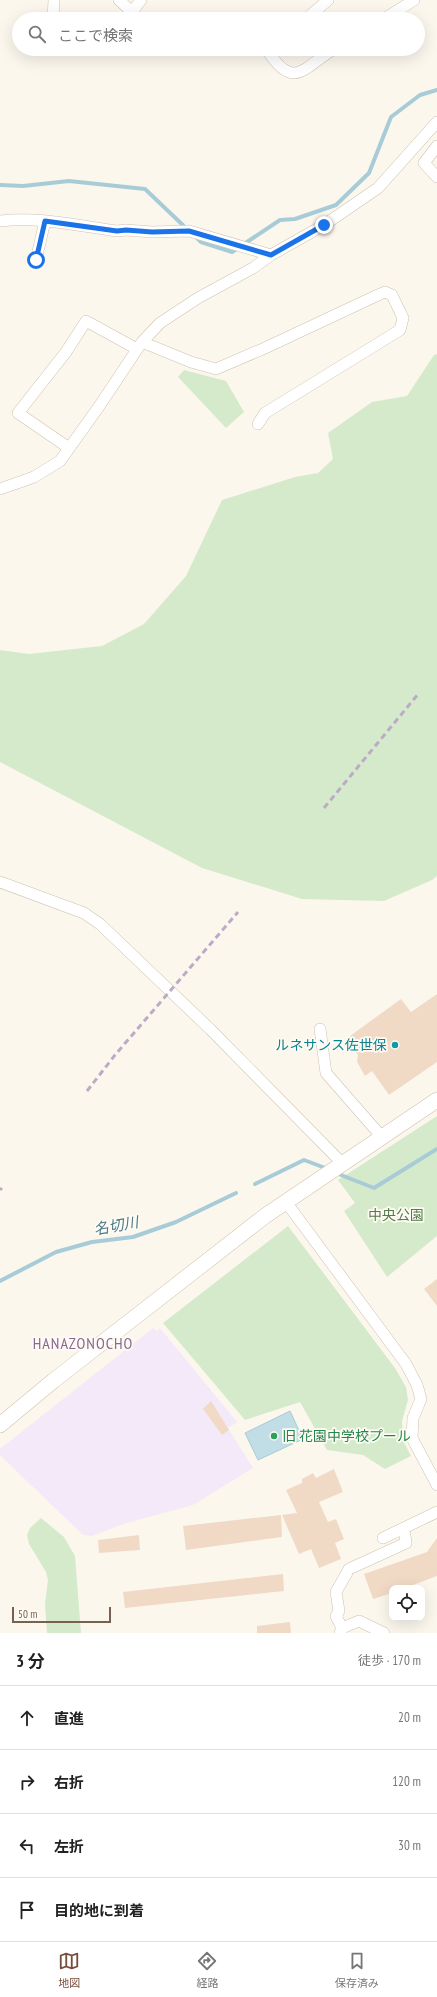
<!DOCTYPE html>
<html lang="ja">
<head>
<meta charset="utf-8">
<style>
  body { margin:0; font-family:"PT Sans Narrow","Noto Sans JP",sans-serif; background:#f6f6f6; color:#222 }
  .controls { position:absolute; right:12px; bottom:12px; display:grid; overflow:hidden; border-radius:8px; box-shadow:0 4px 16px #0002 }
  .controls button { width:36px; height:36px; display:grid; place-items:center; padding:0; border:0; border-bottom:1px solid #e0e0e0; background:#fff; color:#222; font:20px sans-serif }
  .scale { position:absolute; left:12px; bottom:10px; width:99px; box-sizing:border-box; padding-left:4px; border:2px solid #776150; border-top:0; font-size:11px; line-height:14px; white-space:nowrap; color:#776150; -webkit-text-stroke:3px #fefbf4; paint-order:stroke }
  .stop { position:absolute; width:12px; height:12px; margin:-9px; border:3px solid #1a73e8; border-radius:50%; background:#fff }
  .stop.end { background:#1a73e8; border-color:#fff; box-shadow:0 1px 4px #0008 }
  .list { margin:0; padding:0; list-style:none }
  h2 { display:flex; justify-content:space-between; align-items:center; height:52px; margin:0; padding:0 16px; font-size:17px }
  h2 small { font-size:13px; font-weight:400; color:#767676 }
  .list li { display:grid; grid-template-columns:26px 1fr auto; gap:12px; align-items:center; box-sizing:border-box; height:64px; padding:0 16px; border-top:1px solid #e0e0e0 }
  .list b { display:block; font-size:15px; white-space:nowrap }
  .list em { font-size:13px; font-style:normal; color:#767676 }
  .icon { flex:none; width:22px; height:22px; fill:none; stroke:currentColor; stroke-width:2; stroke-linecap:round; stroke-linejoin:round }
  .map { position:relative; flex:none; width:437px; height:1633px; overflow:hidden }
  .search { position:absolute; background:#fff; box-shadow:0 4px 16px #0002; left:12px; right:12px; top:12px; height:44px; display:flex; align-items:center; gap:10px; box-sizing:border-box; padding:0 14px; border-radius:22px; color:#767676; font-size:15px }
  .sheet { height:308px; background:#fff }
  nav { display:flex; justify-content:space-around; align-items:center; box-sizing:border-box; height:56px; border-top:1px solid #e0e0e0; background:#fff; font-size:11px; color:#767676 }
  nav a { display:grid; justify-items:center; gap:2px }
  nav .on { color:#774e3b }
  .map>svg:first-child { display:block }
  .education { fill:#f4e9f9 }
  .green { fill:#d5eacb }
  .water { fill:#c1dde5; stroke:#a8ccd7 }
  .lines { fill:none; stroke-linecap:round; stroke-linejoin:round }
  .stream { stroke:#a8ccd7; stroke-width:4 }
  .building { fill:#f0dac6 }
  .street-casing { stroke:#cec1b2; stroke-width:12 }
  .secondary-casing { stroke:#d1c2b0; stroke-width:16 }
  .street { stroke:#fff; stroke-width:11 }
  .secondary { stroke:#fff; stroke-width:15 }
  .rail { stroke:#bcaac7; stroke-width:3; stroke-dasharray:6 4; stroke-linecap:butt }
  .route { stroke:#1a73e8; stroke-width:5 }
  .culture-dot { fill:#0f9aa8; stroke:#fefbf4; stroke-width:1.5 }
  .leisure-dot { fill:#2e9e5b; stroke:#fefbf4; stroke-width:1.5 }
  .labels { text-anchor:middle; stroke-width:3.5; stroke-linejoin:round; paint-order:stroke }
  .culture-label { font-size:14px; fill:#0d838f; stroke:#fefbf4; text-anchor:end }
  .park-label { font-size:14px; fill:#537c48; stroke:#fefbf4 }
  .leisure-label { font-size:14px; fill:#27864d; stroke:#fefbf4; text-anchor:start }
  .water-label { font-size:15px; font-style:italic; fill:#4a7989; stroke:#fefbf4 }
  .quarter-label { font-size:16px; letter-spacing:1px; fill:#886892; stroke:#fefbf4 }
</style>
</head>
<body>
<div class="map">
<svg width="437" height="1633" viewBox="0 0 437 1633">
  <rect width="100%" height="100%" fill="#fcf7ed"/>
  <!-- education -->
  <path class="education" d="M 153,1328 L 157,1331 L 160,1328 L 237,1422 L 228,1428 L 253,1468 L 193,1505 L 123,1524 L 92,1536 L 83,1535 L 0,1455 L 0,1449 Z"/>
  <!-- green -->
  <path class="green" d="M 437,354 L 437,876 L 432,880 L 384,901 L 302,899 L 202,868 L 0,762 L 0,650 L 29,654 L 102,646 L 144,624 L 186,576 L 222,500 L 295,477 L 318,473 L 333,459 L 328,433 L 372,402 L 407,396 L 434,355 Z
    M 184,370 L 226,381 L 244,412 L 226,428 L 178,377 Z
    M 437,1116 L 437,1236 L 387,1277 L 344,1211 L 355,1203 L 338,1180 Z
    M 288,1226 L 395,1368 L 406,1387 L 408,1400 L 402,1421 L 403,1440 L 411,1456 L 385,1469 L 363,1455 L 327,1450 L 300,1402 L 245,1420 L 163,1323 Z
    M 41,1518 L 64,1537 L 75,1556 L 81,1633 L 47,1633 L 45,1604 L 48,1580 L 46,1572 L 29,1544 L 27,1535 L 30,1528 Z"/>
  <!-- water -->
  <path class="water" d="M 290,1411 L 303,1439 L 258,1460 L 245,1433 Z"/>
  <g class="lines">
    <!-- stream -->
    <path class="stream" d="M 0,185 L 23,186 L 69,181 L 145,189 L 187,229
      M 195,236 L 201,242 L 232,252 L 280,220 L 295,219 L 336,205 L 369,173 L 391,117 L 420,95 L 437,90
      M 336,1173 L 374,1188 L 437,1149
      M 255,1184 L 304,1160 L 328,1169
      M 0,1281 L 56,1252 L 92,1242 L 133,1237 L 176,1222 L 236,1193"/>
  </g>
  <!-- building -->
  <path class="building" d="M 437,994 L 437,1062 L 389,1095 L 372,1071 L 365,1076 L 357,1062 L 358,1055 L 352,1047 L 355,1044 L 350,1036 L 401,999 L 411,1012 Z
    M 437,1279 L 437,1306 L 424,1289 Z
    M 211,1401 L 229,1430 L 222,1435 L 203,1409 Z
    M 334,1469 L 343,1492 L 319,1502 L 328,1522 L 336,1519 L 344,1539 L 335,1543 L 341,1559 L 319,1568 L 311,1549 L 299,1554 L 282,1515 L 297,1513 L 286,1490 L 302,1483 L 302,1479 L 313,1473 L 316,1478 Z
    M 281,1515 L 282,1537 L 186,1550 L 183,1526 Z
    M 139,1535 L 140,1550 L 99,1553 L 98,1540 Z
    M 437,1538 L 437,1576 L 405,1588 L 392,1588 L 392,1593 L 373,1599 L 364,1574 L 427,1552 Z
    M 283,1574 L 284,1591 L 125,1608 L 123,1592 Z
    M 290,1622 L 291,1633 L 257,1633 L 257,1626 Z"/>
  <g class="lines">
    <!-- street casing -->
    <g class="street-casing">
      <path id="street" d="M 119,0 L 132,12 L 141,0
        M 53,19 L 54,0
        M 306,19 L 328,0
        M 384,19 L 414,0
        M 270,49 L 268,51 C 294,92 305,66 334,49
        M 437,146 L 424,163 L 437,177
        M 0,221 C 38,216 79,226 117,231 L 126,230 L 152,232 L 189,231 L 271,255
        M 36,260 L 45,221
        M 142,342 L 191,362 L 216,369 L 265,348 L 378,295 L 385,292 L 392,295 L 403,318 L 400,330 L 265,413 L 258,424
        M 69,448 L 18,413 L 66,352 L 86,321 L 137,349
        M 0,489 L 34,477 L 60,461 L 100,405 L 142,342 L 160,323 L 198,298 L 253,268 L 271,255 L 324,225 L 378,188 L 437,122
        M 0,882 L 84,913 L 100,924 L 211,1030 L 342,1163
        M 320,1029 L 326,1073 L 381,1136
        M 286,1202 L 406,1364 L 417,1385 L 421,1399 L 413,1418 L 412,1438 L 437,1485
        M 383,1538 L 437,1512
        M 342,1628 L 336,1616 L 339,1611 L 336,1592 L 349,1569 L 406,1543 L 404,1528
        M 340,1633 L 342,1628 L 359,1621 L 384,1633"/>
    </g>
    <!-- secondary casing -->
    <g class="secondary-casing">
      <path id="secondary" d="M 0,1425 L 53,1381 L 265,1216 L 437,1100"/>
    </g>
    <!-- street -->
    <use href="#street" class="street"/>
    <!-- secondary -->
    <use href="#secondary" class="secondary"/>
    <!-- rail -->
    <path class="rail" d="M 324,808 L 419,693
      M 87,1091 L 115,1055 L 238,912
      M 0,1190 L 2,1188"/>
  </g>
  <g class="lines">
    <!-- route -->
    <path class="route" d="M 36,260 L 45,221 L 117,231 L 126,230 L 152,232 L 189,231 L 271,255 L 324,225"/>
  </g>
  <!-- markers -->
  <circle class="culture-dot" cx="395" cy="1045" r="4"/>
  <circle class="leisure-dot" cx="274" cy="1436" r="4"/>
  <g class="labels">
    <!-- culture labels -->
    <g class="culture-label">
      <text x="387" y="1050">ルネサンス佐世保</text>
    </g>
    <!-- park labels -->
    <g class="park-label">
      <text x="396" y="1220">中央公園</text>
    </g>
    <!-- leisure labels -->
    <g class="leisure-label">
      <text x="282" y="1441">旧 花園中学校プール</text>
    </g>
    <!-- water labels -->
    <g class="water-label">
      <text transform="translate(116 1226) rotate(-10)" y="5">名切川</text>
    </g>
    <!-- quarter labels -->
    <g class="quarter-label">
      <text x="83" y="1349">HANAZONOCHO</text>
    </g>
  </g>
</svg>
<div class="controls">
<button><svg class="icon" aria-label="locate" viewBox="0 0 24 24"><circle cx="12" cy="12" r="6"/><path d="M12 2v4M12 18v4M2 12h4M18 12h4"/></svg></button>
</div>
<div class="scale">50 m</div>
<div class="stop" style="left:36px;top:260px"></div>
<div class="stop end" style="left:324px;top:225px"></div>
<div class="search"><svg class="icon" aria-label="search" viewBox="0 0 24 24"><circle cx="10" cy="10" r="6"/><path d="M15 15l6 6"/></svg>ここで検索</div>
</div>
<section class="sheet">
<h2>3 分<small>徒歩 · 170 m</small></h2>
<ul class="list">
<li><svg class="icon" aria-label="ahead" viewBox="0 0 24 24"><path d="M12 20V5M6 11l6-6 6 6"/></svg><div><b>直進</b></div><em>20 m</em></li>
<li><svg class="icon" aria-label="right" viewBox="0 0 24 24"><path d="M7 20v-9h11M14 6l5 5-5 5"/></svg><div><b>右折</b></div><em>120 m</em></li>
<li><svg class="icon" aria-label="left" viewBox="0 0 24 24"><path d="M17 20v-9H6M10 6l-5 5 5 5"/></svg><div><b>左折</b></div><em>30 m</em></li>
<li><svg class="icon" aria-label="arrive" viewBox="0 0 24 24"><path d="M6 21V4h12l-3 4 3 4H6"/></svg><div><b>目的地に到着</b></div></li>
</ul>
</section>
<nav>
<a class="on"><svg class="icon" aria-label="map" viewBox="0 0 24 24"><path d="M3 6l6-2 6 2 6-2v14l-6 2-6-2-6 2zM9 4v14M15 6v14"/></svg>地図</a>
<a><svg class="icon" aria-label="directions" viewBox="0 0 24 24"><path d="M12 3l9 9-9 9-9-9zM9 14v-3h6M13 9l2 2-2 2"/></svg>経路</a>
<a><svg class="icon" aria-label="saved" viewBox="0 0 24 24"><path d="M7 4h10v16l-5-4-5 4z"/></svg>保存済み</a>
</nav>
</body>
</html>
